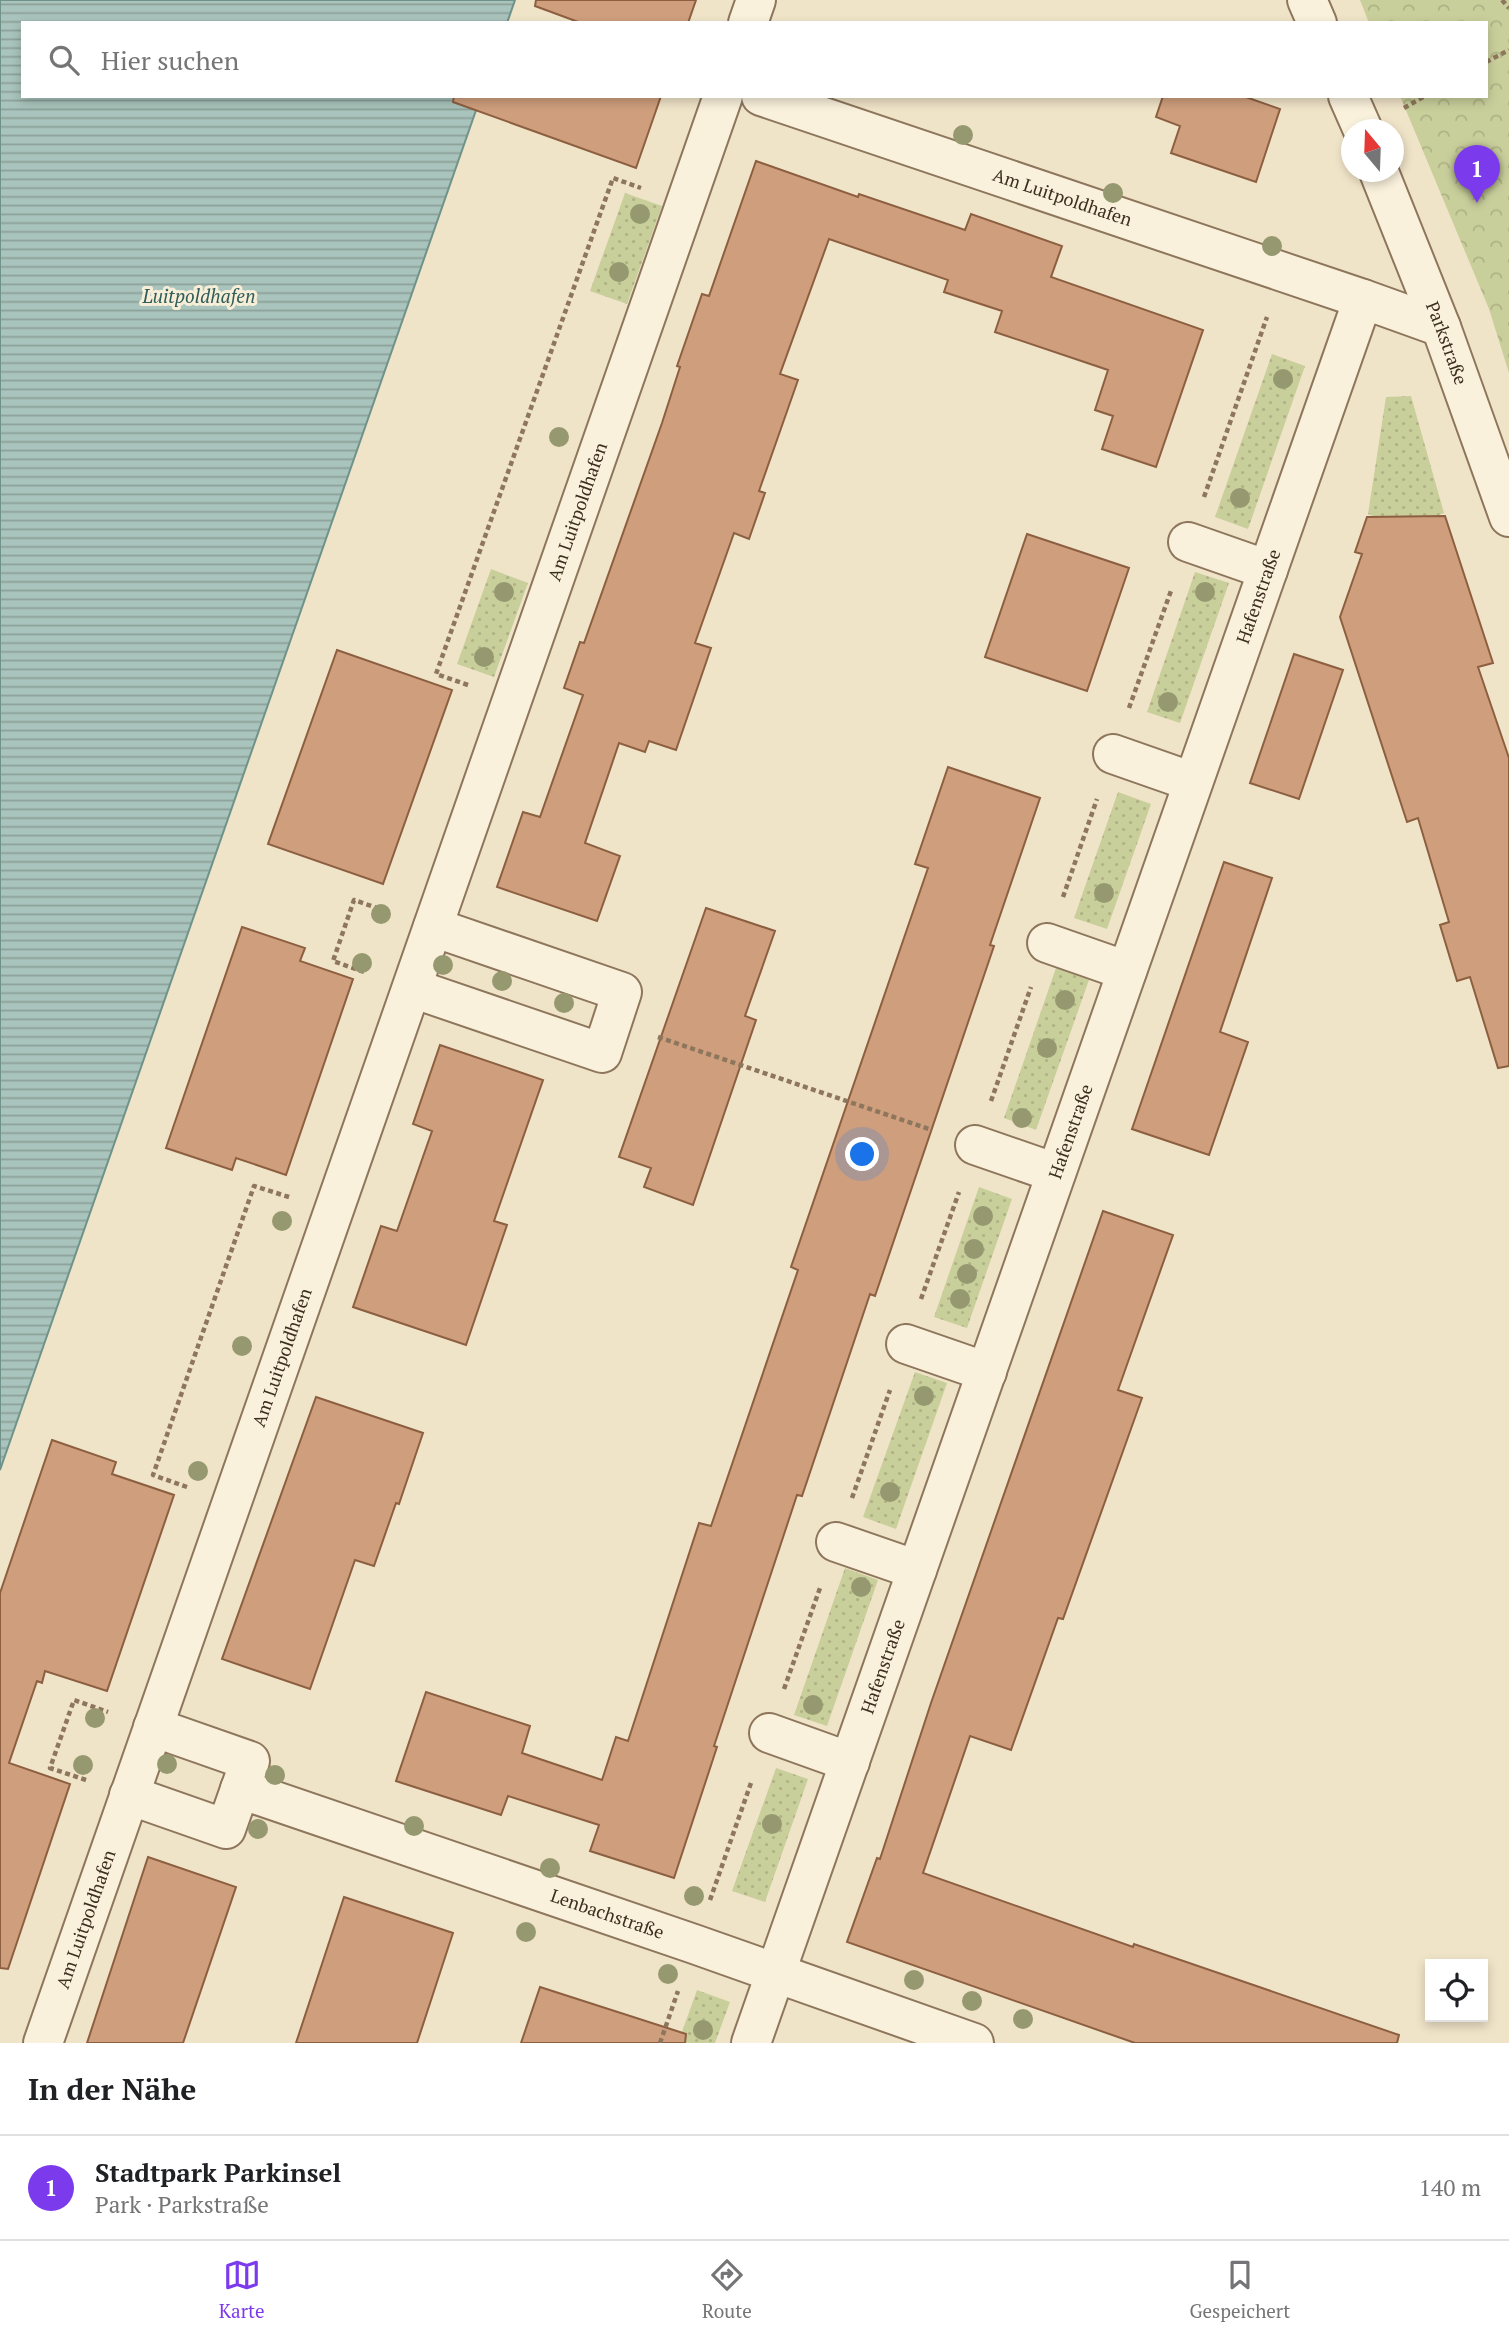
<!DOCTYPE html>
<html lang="de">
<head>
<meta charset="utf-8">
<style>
  body { margin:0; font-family:"PT Serif",serif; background:#f2f2f2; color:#202124 }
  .controls { position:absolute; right:21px; bottom:21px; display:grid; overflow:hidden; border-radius:0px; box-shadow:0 4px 10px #0003 }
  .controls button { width:63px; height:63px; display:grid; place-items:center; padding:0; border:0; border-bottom:2px solid #e0e0e0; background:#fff; color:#202124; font:35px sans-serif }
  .compass { position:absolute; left:1341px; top:119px; width:63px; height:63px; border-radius:50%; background:#fff; box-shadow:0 4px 10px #0003; rotate:341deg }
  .you { position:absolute; left:863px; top:1155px; width:24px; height:24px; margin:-18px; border:5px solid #fff; border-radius:50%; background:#1a73e8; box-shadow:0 0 0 10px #1a73e833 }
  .badge { display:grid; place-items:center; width:46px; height:46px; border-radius:50%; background:#7c3aed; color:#fff; font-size:23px; font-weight:700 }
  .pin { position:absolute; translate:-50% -58px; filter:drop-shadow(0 2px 4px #0008) }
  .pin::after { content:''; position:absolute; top:37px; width:24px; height:21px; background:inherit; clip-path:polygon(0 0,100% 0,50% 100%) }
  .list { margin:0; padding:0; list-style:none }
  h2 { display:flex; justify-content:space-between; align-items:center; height:91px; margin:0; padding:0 28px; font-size:30px }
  h2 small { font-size:23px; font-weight:400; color:#757577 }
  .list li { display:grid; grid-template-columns:46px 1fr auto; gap:21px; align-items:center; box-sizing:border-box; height:105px; padding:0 28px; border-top:2px solid #e0e0e0 }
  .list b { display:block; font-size:26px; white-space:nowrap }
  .list p { margin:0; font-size:23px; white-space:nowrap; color:#757577 }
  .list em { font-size:23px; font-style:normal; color:#757577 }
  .icon { flex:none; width:38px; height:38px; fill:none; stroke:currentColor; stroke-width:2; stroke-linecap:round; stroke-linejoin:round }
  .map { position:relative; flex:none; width:1509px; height:2043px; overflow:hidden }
  .search { position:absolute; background:#fff; box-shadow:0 4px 10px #0003; left:21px; right:21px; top:21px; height:77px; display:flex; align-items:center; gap:18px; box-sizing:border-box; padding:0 24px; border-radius:0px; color:#757577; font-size:26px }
  .sheet { height:196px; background:#fff }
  nav { display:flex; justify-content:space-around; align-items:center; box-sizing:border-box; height:98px; border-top:2px solid #e0e0e0; background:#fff; font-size:19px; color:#757577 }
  nav a { display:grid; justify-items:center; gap:4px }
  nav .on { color:#7c3aed }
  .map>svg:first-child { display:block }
  .grass { fill:url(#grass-dots) }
  .park { fill:url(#park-crowns) }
  .water { fill:url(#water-rules); stroke:#6f938a; stroke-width:2 }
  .building { fill:#cf9f7d; stroke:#8d5f41; stroke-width:2 }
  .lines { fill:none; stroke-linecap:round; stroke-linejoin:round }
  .minor-casing { stroke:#8d765c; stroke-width:42 }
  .path { stroke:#8d765c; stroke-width:4.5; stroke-dasharray:5 3.5; stroke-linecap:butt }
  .minor { stroke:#faf1dc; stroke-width:38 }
  .tree { fill:#96986f }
  .labels { text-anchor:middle; stroke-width:6; stroke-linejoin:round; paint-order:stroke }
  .street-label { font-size:18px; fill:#3d2e20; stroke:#f7eed8 }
  .water-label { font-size:19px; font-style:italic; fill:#2f5d5a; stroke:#f7eed8 }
</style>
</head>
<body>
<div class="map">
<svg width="1509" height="2043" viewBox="0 0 1509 2043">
  <defs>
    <pattern id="grass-dots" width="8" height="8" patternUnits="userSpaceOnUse" patternTransform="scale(1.75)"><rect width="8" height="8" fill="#c9cf9b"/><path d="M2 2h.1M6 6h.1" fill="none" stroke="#aeb285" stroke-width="1.8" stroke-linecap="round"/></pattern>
    <pattern id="park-crowns" width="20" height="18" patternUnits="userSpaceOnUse" patternTransform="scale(1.75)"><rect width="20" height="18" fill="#c9cf9b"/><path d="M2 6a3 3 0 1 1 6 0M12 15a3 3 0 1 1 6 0" fill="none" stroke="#aeb285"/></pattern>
    <pattern id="water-rules" width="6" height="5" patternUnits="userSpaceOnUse" patternTransform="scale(1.75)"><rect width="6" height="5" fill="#a9c4bc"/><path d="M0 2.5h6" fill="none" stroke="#8ba098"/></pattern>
  </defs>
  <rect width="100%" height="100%" fill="#f0e4c8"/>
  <!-- grass -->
  <path class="grass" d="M 625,193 L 662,206 L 627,304 L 590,291 Z
    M 1272,354 L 1305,366 L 1248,529 L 1215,517 Z
    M 1411,396 L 1444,513 L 1436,516 L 1376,517 L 1368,514 L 1386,397 Z
    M 491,569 L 528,583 L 494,677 L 457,664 Z
    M 1195,572 L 1229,583 L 1180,723 L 1147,712 Z
    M 1118,792 L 1151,804 L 1107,929 L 1074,918 Z
    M 1056,968 L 1089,980 L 1036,1130 L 1004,1118 Z
    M 979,1187 L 1012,1199 L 967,1328 L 934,1317 Z
    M 915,1372 L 947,1383 L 896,1529 L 863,1517 Z
    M 845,1568 L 878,1580 L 827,1726 L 794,1715 Z
    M 776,1768 L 808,1779 L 765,1902 L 732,1891 Z
    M 697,1990 L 730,2002 L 715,2043 L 678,2043 Z"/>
  <!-- park -->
  <path class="park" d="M 1360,0 L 1509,0 L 1509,373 L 1489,309 L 1400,96 L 1486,96 L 1486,23 L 1369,23 Z"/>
  <!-- water -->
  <path class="water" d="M 0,0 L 515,0 L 507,23 L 23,23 L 23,96 L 481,96 L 0,1470 Z"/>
  <!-- building -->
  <path class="building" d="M 536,0 L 696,0 L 688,23 L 581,23 L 535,6 Z
    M 454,96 L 661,96 L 636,168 L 453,102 Z
    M 1163,96 L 1243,96 L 1280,109 L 1256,182 L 1171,153 L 1180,126 L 1156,117 Z
    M 756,161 L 858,197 L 859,194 L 965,230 L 971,214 L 1062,246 L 1051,277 L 1203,330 L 1156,467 L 1102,449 L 1113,416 L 1095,410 L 1108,370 L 995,332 L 1002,311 L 944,292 L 948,280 L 829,239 L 780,374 L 798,380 L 759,491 L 765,493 L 749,539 L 734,533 L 695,643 L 711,648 L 676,750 L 649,741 L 645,752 L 619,743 L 585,843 L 620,856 L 597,921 L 497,887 L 523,812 L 540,817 L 583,695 L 564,688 L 580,642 L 584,643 L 662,423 L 680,367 L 677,366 L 702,294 L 709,296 Z
    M 1445,516 L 1493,663 L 1478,667 L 1509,758 L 1509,1066 L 1498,1068 L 1470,977 L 1457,981 L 1440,925 L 1449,922 L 1418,818 L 1407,822 L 1340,617 L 1362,554 L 1355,552 L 1367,517 Z
    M 1027,534 L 1129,568 L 1087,691 L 985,657 Z
    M 337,650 L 452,690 L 383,884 L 268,844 Z
    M 1294,654 L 1343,670 L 1299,799 L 1250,783 Z
    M 948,767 L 1040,798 L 990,945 L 994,946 L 875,1296 L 870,1294 L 802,1496 L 797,1495 L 714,1746 L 717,1747 L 674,1878 L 590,1851 L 599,1825 L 508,1796 L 501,1815 L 396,1781 L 426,1692 L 530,1726 L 522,1753 L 602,1780 L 616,1737 L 628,1741 L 699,1523 L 711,1526 L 798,1270 L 791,1267 L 928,868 L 915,864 Z
    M 1224,862 L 1272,878 L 1220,1032 L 1248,1042 L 1209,1155 L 1132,1129 Z
    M 706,908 L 775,931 L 745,1016 L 756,1020 L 693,1205 L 644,1187 L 651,1168 L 619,1157 Z
    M 242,927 L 305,948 L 300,961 L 353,979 L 286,1175 L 236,1158 L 232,1170 L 166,1148 Z
    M 440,1045 L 543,1080 L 494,1221 L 507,1225 L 466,1345 L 353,1307 L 381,1226 L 397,1231 L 432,1131 L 413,1124 Z
    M 1103,1211 L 1173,1235 L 1118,1390 L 1142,1398 L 1063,1619 L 1058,1618 L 1011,1750 L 970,1736 L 923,1873 L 1133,1947 L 1134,1944 L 1399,2035 L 1397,2043 L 1135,2043 L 847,1942 L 877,1858 L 880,1859 L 931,1703 Z
    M 316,1397 L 423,1433 L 399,1504 L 396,1503 L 374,1566 L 355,1560 L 310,1689 L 222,1659 Z
    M 52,1440 L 116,1462 L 112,1474 L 174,1495 L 107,1691 L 45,1671 L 42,1683 L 37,1681 L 9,1763 L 70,1784 L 8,1969 L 0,1968 L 0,1593 Z
    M 148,1857 L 236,1887 L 183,2043 L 87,2043 Z
    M 344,1897 L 453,1933 L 417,2043 L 296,2043 Z
    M 540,1987 L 686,2034 L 685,2043 L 521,2043 Z"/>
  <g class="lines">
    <!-- minor casing -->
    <g class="minor-casing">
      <g id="minor">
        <path d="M 1307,0 L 1317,23"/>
        <path d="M 748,23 L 756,0"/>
        <path id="s1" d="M 761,96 L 1363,299"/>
        <path d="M 1348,96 L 1363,130"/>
        <path id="s2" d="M 1379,172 L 1441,327 L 1509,517"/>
        <path d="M 1188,542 L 1268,570"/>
        <path d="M 1113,754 L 1193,782"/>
        <path d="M 1047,943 L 1127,971"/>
        <path d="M 412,988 L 602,1053 L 622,992 L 433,927"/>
        <path d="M 975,1145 L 1056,1173"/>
        <path d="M 906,1344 L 987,1372"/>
        <path d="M 836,1542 L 917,1570"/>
        <path d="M 769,1733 L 850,1762"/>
        <path id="s3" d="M 240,1789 L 694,1944 L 974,2043"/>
        <path d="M 129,1795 L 226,1829 L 250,1761 L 153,1727"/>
        <path id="s4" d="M 43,2043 L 723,96"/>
        <path id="s5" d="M 751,2043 L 1363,299 L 1441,327"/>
      </g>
    </g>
    <!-- path -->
    <path class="path" d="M 1502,0 L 1509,8
      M 1486,62 L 1509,50
      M 1404,108 L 1425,96
      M 1204,497 L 1267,317
      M 468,685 L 436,674 L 613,178 L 641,188
      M 1129,708 L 1172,588
      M 1063,897 L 1097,799
      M 364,972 L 333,961 L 354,900 L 386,911
      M 658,1037 L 932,1130
      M 991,1101 L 1031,987
      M 921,1299 L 959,1192
      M 187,1487 L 153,1475 L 254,1186 L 289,1197
      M 852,1498 L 890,1390
      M 784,1689 L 820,1588
      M 86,1780 L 50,1768 L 74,1700 L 108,1712
      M 710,1900 L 752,1780
      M 660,2043 L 678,1991"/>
    <!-- minor -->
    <use href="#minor" class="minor"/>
  </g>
  <!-- trees -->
  <g class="tree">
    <circle cx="963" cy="135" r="10"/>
    <circle cx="1113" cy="193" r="10"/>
    <circle cx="640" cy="214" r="10"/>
    <circle cx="1272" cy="246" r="10"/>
    <circle cx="619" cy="272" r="10"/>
    <circle cx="1283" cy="379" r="10"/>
    <circle cx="559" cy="437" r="10"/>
    <circle cx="1240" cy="498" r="10"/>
    <circle cx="504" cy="592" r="10"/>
    <circle cx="1205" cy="592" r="10"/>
    <circle cx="484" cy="657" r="10"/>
    <circle cx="1168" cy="702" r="10"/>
    <circle cx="1104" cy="893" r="10"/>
    <circle cx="381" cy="914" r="10"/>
    <circle cx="362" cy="963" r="10"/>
    <circle cx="443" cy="965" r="10"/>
    <circle cx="502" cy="981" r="10"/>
    <circle cx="1065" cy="1000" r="10"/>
    <circle cx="564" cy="1003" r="10"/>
    <circle cx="1047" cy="1048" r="10"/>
    <circle cx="1022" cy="1118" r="10"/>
    <circle cx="983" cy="1216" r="10"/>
    <circle cx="282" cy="1221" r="10"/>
    <circle cx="974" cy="1249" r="10"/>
    <circle cx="967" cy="1274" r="10"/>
    <circle cx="960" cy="1299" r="10"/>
    <circle cx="242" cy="1346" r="10"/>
    <circle cx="924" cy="1396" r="10"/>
    <circle cx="198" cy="1471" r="10"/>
    <circle cx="890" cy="1492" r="10"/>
    <circle cx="861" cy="1587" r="10"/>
    <circle cx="813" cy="1705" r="10"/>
    <circle cx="95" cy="1718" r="10"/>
    <circle cx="167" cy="1764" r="10"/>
    <circle cx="83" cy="1765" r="10"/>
    <circle cx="275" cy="1775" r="10"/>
    <circle cx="772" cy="1824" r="10"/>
    <circle cx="414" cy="1826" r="10"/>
    <circle cx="258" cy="1829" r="10"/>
    <circle cx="550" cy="1868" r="10"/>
    <circle cx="694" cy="1896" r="10"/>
    <circle cx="526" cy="1932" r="10"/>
    <circle cx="668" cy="1974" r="10"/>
    <circle cx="914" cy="1980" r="10"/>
    <circle cx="972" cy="2001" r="10"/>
    <circle cx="1023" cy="2019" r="10"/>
    <circle cx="703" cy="2030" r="10"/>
  </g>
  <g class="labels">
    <!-- street labels -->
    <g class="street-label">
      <text dy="6" stroke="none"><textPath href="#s1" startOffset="318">Am Luitpoldhafen</textPath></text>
      <text dy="6" stroke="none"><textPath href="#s2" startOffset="184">Parkstraße</textPath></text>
      <text dy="6" stroke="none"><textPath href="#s4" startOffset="1622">Am Luitpoldhafen</textPath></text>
      <text dy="6" stroke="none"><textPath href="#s5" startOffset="1533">Hafenstraße</textPath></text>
      <text dy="6" stroke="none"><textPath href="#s5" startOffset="966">Hafenstraße</textPath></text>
      <text dy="6" stroke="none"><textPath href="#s4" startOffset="726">Am Luitpoldhafen</textPath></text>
      <text dy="6" stroke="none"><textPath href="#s5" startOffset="399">Hafenstraße</textPath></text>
      <text dy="6" stroke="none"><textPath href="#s3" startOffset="388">Lenbachstraße</textPath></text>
      <text dy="6" stroke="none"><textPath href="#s4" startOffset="131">Am Luitpoldhafen</textPath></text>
    </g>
    <!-- water labels -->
    <g class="water-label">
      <text x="199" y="303">Luitpoldhafen</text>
    </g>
  </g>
</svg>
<div class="controls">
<button><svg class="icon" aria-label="locate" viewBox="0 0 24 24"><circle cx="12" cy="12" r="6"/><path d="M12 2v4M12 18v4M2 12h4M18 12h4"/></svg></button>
</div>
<svg class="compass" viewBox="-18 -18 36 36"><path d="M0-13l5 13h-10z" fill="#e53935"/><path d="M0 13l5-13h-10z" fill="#757577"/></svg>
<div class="you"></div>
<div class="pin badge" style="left:1477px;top:203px">1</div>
<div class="search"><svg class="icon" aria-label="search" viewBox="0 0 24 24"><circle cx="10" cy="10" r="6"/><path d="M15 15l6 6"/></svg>Hier suchen</div>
</div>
<section class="sheet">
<h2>In der Nähe<small></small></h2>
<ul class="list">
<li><span class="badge">1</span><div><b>Stadtpark Parkinsel</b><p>Park · Parkstraße</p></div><em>140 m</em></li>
</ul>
</section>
<nav>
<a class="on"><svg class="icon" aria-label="map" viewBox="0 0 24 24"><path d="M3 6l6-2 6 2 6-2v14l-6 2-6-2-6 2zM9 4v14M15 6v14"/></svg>Karte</a>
<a><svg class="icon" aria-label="directions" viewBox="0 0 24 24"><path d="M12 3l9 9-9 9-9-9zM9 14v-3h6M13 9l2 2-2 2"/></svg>Route</a>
<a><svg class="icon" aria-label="saved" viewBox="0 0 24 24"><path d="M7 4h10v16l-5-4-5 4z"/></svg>Gespeichert</a>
</nav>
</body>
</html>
